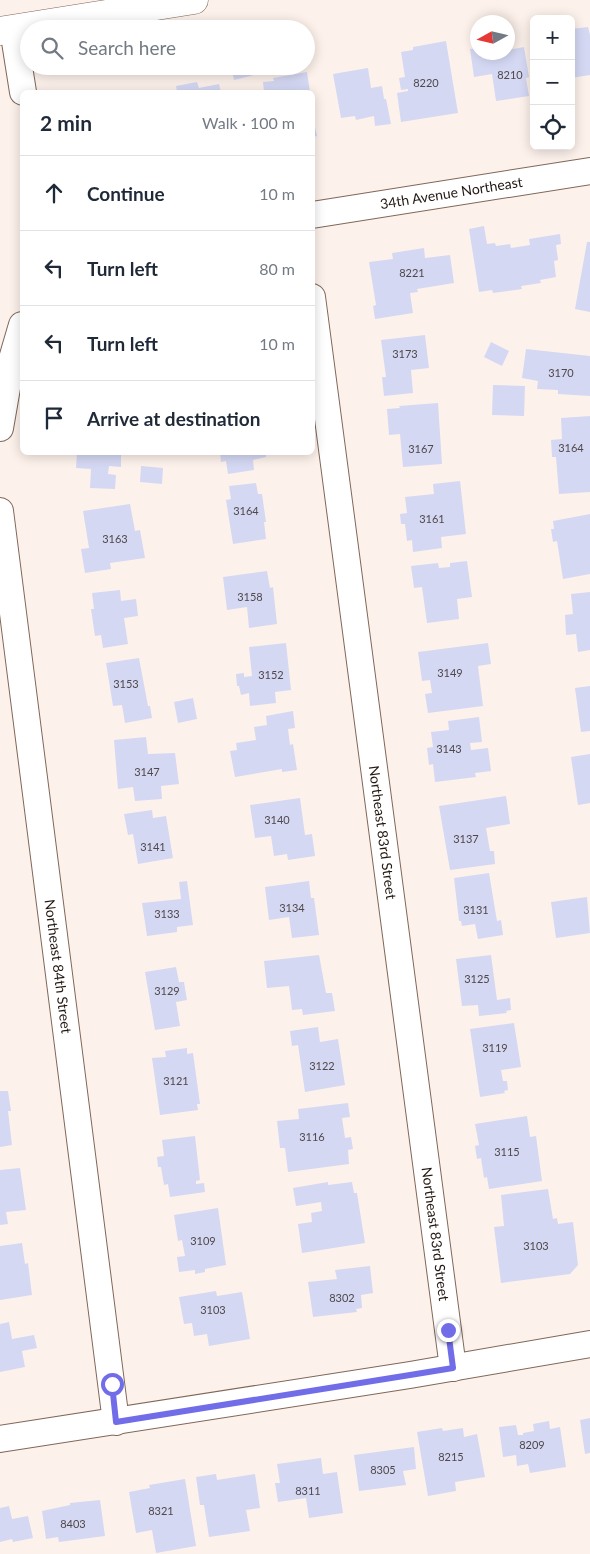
<!DOCTYPE html>
<html lang="en">
<head>
<meta charset="utf-8">
<style>
  body { margin:0; font-family:Lato,sans-serif; background:#f2f2f3; color:#1f2937 }
  .controls { position:absolute; right:15px; top:15px; display:grid; overflow:hidden; border-radius:8px; box-shadow:0 2px 12px #0003 }
  .controls button { width:45px; height:45px; display:grid; place-items:center; padding:0; border:0; border-bottom:1px solid #e0e1e3; background:#fff; color:#1f2937; font:25px sans-serif }
  .compass { position:absolute; left:470px; top:15px; width:45px; height:45px; border-radius:50%; background:#fff; box-shadow:0 2px 12px #0003; rotate:262deg }
  .stop { position:absolute; width:15px; height:15px; margin:-11px; border:4px solid #716ce7; border-radius:50%; background:#fff }
  .stop.end { background:#716ce7; border-color:#fff; box-shadow:0 1px 5px #0008 }
  .list { margin:0; padding:0; list-style:none }
  h2 { display:flex; justify-content:space-between; align-items:center; height:65px; margin:0; padding:0 20px; font-size:21px }
  h2 small { font-size:16px; font-weight:400; color:#747a83 }
  .list li { display:grid; grid-template-columns:32px 1fr auto; gap:15px; align-items:center; box-sizing:border-box; height:75px; padding:0 20px; border-top:1px solid #e0e1e3 }
  .list b { display:block; font-size:19px; white-space:nowrap }
  .list em { font-size:16px; font-style:normal; color:#747a83 }
  .icon { flex:none; width:28px; height:28px; fill:none; stroke:currentColor; stroke-width:2; stroke-linecap:round; stroke-linejoin:round }
  .map { position:relative; flex:none; width:590px; height:1554px; overflow:hidden }
  .search { position:absolute; background:#fff; box-shadow:0 2px 12px #0003; left:20px; top:20px; width:295px; height:55px; display:flex; align-items:center; gap:12px; box-sizing:border-box; padding:0 18px; border-radius:28px; color:#747a83; font-size:19px }
  .panel { position:absolute; background:#fff; box-shadow:0 2px 12px #0003; left:20px; top:90px; width:295px; height:365px; border-radius:8px }
  .map>svg:first-child { display:block }
  .building { fill:#d5d8f3 }
  .lines { fill:none; stroke-linecap:round; stroke-linejoin:round }
  .street-casing { stroke:#806759; stroke-width:28 }
  .secondary-casing { stroke:#806759; stroke-width:29 }
  .street { stroke:#fff; stroke-width:26 }
  .secondary { stroke:#fff; stroke-width:28 }
  .route { stroke:#716ce7; stroke-width:6 }
  .labels { text-anchor:middle; stroke-width:4.5; stroke-linejoin:round; paint-order:stroke }
  .number-label { font-size:11px; fill:#4f484b }
  .street-label { font-size:14px; fill:#221813; stroke:#fdf1eb }
</style>
</head>
<body>
<div class="map">
<svg width="590" height="1554" viewBox="0 0 590 1554">
  <rect width="100%" height="100%" fill="#fdf1eb"/>
  <!-- building -->
  <path class="building" d="M 588,27 L 590,35 L 590,75 L 571,78 L 571,29 Z
    M 446,41 L 458,113 L 401,122 L 397,93 L 408,91 L 408,89 L 401,90 L 399,78 L 405,77 L 401,52 L 413,50 L 413,47 Z
    M 524,47 L 529,77 L 526,78 L 529,96 L 496,101 L 492,74 L 474,77 L 470,49 L 478,48 L 478,52 L 508,52 L 508,50 Z
    M 231,66 L 265,66 L 266,72 L 234,80 Z
    M 368,68 L 371,88 L 382,86 L 384,99 L 386,99 L 391,124 L 375,126 L 374,116 L 356,120 L 355,116 L 341,118 L 333,74 Z
    M 307,72 L 310,92 L 264,92 L 263,82 L 274,81 L 273,78 Z
    M 197,82 L 199,88 L 219,84 L 221,92 L 177,92 L 176,86 Z
    M 312,114 L 317,136 L 312,137 Z
    M 484,226 L 487,244 L 495,243 L 496,246 L 510,244 L 511,248 L 530,245 L 529,239 L 560,234 L 561,244 L 556,245 L 558,260 L 554,261 L 556,277 L 540,280 L 541,283 L 521,286 L 522,289 L 493,293 L 492,290 L 479,292 L 469,229 Z
    M 587,242 L 590,242 L 590,312 L 575,309 Z
    M 424,248 L 425,258 L 450,255 L 454,283 L 417,289 L 418,292 L 410,293 L 413,313 L 375,319 L 373,306 L 376,305 L 369,262 L 393,259 L 392,253 Z
    M 425,335 L 429,368 L 411,370 L 413,393 L 384,396 L 382,377 L 386,377 L 381,340 Z
    M 491,342 L 509,351 L 502,366 L 484,357 Z
    M 526,349 L 590,356 L 590,396 L 558,394 L 558,390 L 537,389 L 538,381 L 522,378 Z
    M 493,385 L 525,386 L 524,416 L 492,415 Z
    M 438,403 L 442,464 L 403,467 L 400,434 L 389,435 L 387,409 L 400,408 L 399,406 Z
    M 590,416 L 590,492 L 559,494 L 556,457 L 552,457 L 551,440 L 562,439 L 561,418 Z
    M 77,452 L 121,452 L 121,467 L 109,466 L 108,474 L 116,475 L 115,489 L 90,488 L 91,469 L 76,468 Z
    M 220,452 L 266,452 L 266,457 L 253,460 L 254,470 L 228,474 L 226,461 L 221,462 Z
    M 141,466 L 163,468 L 162,484 L 140,482 Z
    M 460,481 L 466,534 L 441,537 L 442,548 L 413,552 L 412,540 L 407,541 L 405,524 L 401,524 L 400,514 L 407,513 L 405,497 L 434,494 L 433,484 Z
    M 256,483 L 258,494 L 262,494 L 266,522 L 264,522 L 266,539 L 233,544 L 226,500 L 231,499 L 229,486 Z
    M 130,504 L 135,531 L 140,530 L 145,558 L 110,563 L 111,569 L 85,573 L 81,549 L 89,548 L 83,511 Z
    M 590,514 L 590,574 L 563,579 L 557,541 L 553,542 L 551,529 L 554,529 L 553,521 Z
    M 467,561 L 472,597 L 457,599 L 459,619 L 427,623 L 422,587 L 414,588 L 411,566 L 438,563 L 439,568 L 450,567 L 450,563 Z
    M 267,571 L 270,588 L 273,587 L 277,624 L 249,628 L 247,607 L 227,610 L 223,577 Z
    M 120,590 L 121,601 L 136,599 L 138,616 L 124,618 L 128,644 L 103,648 L 101,635 L 95,636 L 91,609 L 94,609 L 92,593 Z
    M 590,592 L 590,650 L 578,652 L 576,634 L 566,635 L 565,615 L 573,614 L 571,594 Z
    M 286,643 L 291,690 L 275,692 L 276,703 L 250,706 L 249,693 L 241,695 L 239,686 L 237,686 L 236,674 L 244,673 L 244,677 L 252,676 L 249,647 Z
    M 488,643 L 491,664 L 478,666 L 483,706 L 428,713 L 425,694 L 432,693 L 430,680 L 422,681 L 418,652 Z
    M 139,658 L 148,706 L 150,706 L 152,718 L 125,723 L 122,705 L 113,706 L 106,663 Z
    M 590,686 L 590,731 L 581,732 L 575,688 Z
    M 193,698 L 197,719 L 178,723 L 174,702 Z
    M 293,711 L 295,728 L 288,729 L 290,745 L 293,744 L 297,770 L 282,772 L 282,769 L 235,777 L 230,751 L 237,750 L 236,743 L 256,740 L 254,727 L 267,725 L 266,716 Z
    M 479,717 L 482,742 L 470,743 L 471,750 L 488,748 L 491,771 L 475,773 L 476,777 L 435,782 L 433,764 L 429,765 L 427,748 L 433,747 L 431,732 L 449,730 L 448,721 Z
    M 146,737 L 148,754 L 175,753 L 179,784 L 161,786 L 162,799 L 135,801 L 133,787 L 118,789 L 114,740 Z
    M 590,754 L 590,803 L 578,805 L 571,757 Z
    M 506,796 L 510,824 L 486,828 L 490,851 L 494,851 L 495,864 L 450,870 L 439,806 Z
    M 300,798 L 305,835 L 312,834 L 315,856 L 288,860 L 287,854 L 274,856 L 271,836 L 255,838 L 250,805 Z
    M 152,810 L 153,818 L 166,816 L 173,858 L 138,864 L 133,834 L 128,835 L 124,814 Z
    M 489,873 L 497,921 L 501,920 L 503,935 L 478,939 L 475,924 L 462,926 L 461,921 L 459,921 L 454,878 Z
    M 187,881 L 193,925 L 177,927 L 177,932 L 147,936 L 142,903 L 181,899 L 179,882 Z
    M 309,881 L 311,898 L 314,898 L 319,935 L 292,938 L 289,917 L 269,920 L 265,887 Z
    M 587,897 L 590,933 L 556,938 L 551,902 Z
    M 319,955 L 326,993 L 332,993 L 335,1011 L 303,1015 L 302,1009 L 292,1010 L 289,986 L 267,988 L 264,961 Z
    M 491,955 L 497,1000 L 510,998 L 511,1010 L 506,1011 L 507,1013 L 479,1016 L 478,1005 L 462,1006 L 456,959 Z
    M 176,967 L 179,982 L 184,982 L 187,1000 L 176,1002 L 180,1026 L 155,1030 L 145,972 Z
    M 514,1023 L 521,1067 L 501,1070 L 503,1081 L 507,1081 L 508,1090 L 504,1091 L 505,1093 L 480,1097 L 470,1029 Z
    M 318,1027 L 320,1042 L 338,1039 L 345,1085 L 305,1092 L 298,1045 L 292,1046 L 290,1031 Z
    M 187,1048 L 187,1054 L 193,1053 L 200,1104 L 197,1104 L 198,1110 L 160,1115 L 152,1058 L 166,1057 L 165,1051 Z
    M 0,1091 L 8,1091 L 11,1111 L 8,1111 L 12,1145 L 0,1147 Z
    M 348,1103 L 350,1117 L 342,1118 L 345,1138 L 351,1137 L 353,1149 L 348,1150 L 349,1164 L 288,1172 L 285,1148 L 280,1148 L 277,1121 L 299,1119 L 298,1109 Z
    M 527,1116 L 530,1137 L 536,1136 L 542,1181 L 489,1189 L 487,1177 L 484,1178 L 481,1158 L 477,1159 L 475,1146 L 479,1145 L 475,1124 Z
    M 195,1136 L 200,1180 L 196,1181 L 196,1184 L 204,1183 L 205,1192 L 170,1197 L 168,1184 L 164,1185 L 161,1167 L 158,1167 L 157,1157 L 164,1156 L 162,1140 Z
    M 20,1168 L 26,1210 L 6,1212 L 8,1224 L 0,1225 L 0,1170 Z
    M 328,1182 L 328,1185 L 352,1182 L 354,1193 L 357,1193 L 365,1243 L 302,1253 L 298,1224 L 312,1222 L 311,1213 L 322,1211 L 321,1202 L 296,1206 L 293,1188 Z
    M 548,1189 L 553,1219 L 557,1218 L 558,1224 L 573,1222 L 578,1265 L 570,1274 L 501,1283 L 494,1227 L 504,1226 L 501,1195 Z
    M 218,1208 L 226,1265 L 205,1269 L 205,1272 L 195,1274 L 195,1270 L 179,1272 L 177,1257 L 185,1256 L 182,1240 L 178,1241 L 174,1215 Z
    M 22,1243 L 25,1264 L 28,1263 L 32,1295 L 0,1300 L 0,1246 Z
    M 370,1266 L 373,1293 L 361,1295 L 362,1308 L 356,1309 L 357,1312 L 313,1317 L 308,1282 L 337,1279 L 335,1270 Z
    M 216,1291 L 217,1296 L 242,1292 L 250,1339 L 209,1346 L 207,1334 L 194,1336 L 192,1323 L 184,1324 L 179,1297 Z
    M 9,1322 L 12,1339 L 34,1335 L 37,1348 L 22,1351 L 25,1367 L 0,1372 L 0,1324 Z
    M 590,1418 L 590,1453 L 585,1454 L 580,1420 Z
    M 549,1421 L 550,1429 L 560,1427 L 566,1467 L 530,1473 L 528,1464 L 517,1466 L 516,1455 L 503,1457 L 499,1427 L 516,1425 L 518,1435 L 523,1435 L 523,1433 L 534,1431 L 533,1424 Z
    M 442,1428 L 443,1431 L 463,1428 L 464,1437 L 477,1434 L 485,1477 L 455,1482 L 456,1491 L 428,1496 L 417,1432 Z
    M 414,1447 L 416,1469 L 403,1471 L 406,1485 L 359,1491 L 354,1455 Z
    M 321,1458 L 323,1474 L 337,1472 L 343,1513 L 309,1518 L 306,1498 L 278,1502 L 275,1483 L 280,1483 L 277,1464 Z
    M 216,1474 L 217,1480 L 255,1474 L 260,1508 L 246,1510 L 250,1531 L 209,1537 L 204,1505 L 200,1505 L 196,1477 Z
    M 185,1479 L 196,1546 L 156,1553 L 152,1530 L 136,1533 L 129,1492 L 150,1488 L 149,1485 Z
    M 100,1500 L 105,1536 L 59,1542 L 58,1537 L 46,1539 L 42,1511 L 70,1505 L 70,1503 Z
    M 9,1506 L 12,1519 L 28,1516 L 33,1538 L 13,1542 L 12,1539 L 0,1542 L 0,1508 Z"/>
  <g class="lines">
    <!-- street casing -->
    <g class="street-casing">
      <g id="street">
        <path d="M 13,29 L 23,92"/>
        <path id="s1" d="M 312,215 L 590,171"/>
        <path id="s2" d="M 312,297 L 453,1368"/>
        <path d="M 0,428 L 12,359 L 22,325"/>
        <path id="s3" d="M 0,511 L 116,1422"/>
        <path d="M 0,1439 L 410,1375 L 590,1344"/>
      </g>
    </g>
    <!-- secondary casing -->
    <g class="secondary-casing">
      <path id="secondary" d="M 0,31 L 194,0"/>
    </g>
    <!-- street -->
    <use href="#street" class="street"/>
    <!-- secondary -->
    <use href="#secondary" class="secondary"/>
  </g>
  <g class="lines">
    <!-- route -->
    <path class="route" d="M 112,1384 L 116,1422 L 410,1375 L 453,1368 L 448,1330"/>
  </g>
  <g class="labels">
    <!-- number labels -->
    <g class="number-label">
      <text x="510" y="79">8210</text>
      <text x="426" y="87">8220</text>
      <text x="412" y="277">8221</text>
      <text x="405" y="358">3173</text>
      <text x="561" y="377">3170</text>
      <text x="571" y="452">3164</text>
      <text x="421" y="453">3167</text>
      <text x="246" y="515">3164</text>
      <text x="432" y="523">3161</text>
      <text x="115" y="543">3163</text>
      <text x="250" y="601">3158</text>
      <text x="450" y="677">3149</text>
      <text x="271" y="679">3152</text>
      <text x="126" y="688">3153</text>
      <text x="449" y="753">3143</text>
      <text x="147" y="776">3147</text>
      <text x="277" y="824">3140</text>
      <text x="466" y="843">3137</text>
      <text x="153" y="851">3141</text>
      <text x="292" y="912">3134</text>
      <text x="476" y="914">3131</text>
      <text x="167" y="918">3133</text>
      <text x="477" y="983">3125</text>
      <text x="167" y="995">3129</text>
      <text x="495" y="1052">3119</text>
      <text x="322" y="1070">3122</text>
      <text x="176" y="1085">3121</text>
      <text x="312" y="1141">3116</text>
      <text x="507" y="1156">3115</text>
      <text x="203" y="1245">3109</text>
      <text x="536" y="1250">3103</text>
      <text x="342" y="1302">8302</text>
      <text x="213" y="1314">3103</text>
      <text x="532" y="1449">8209</text>
      <text x="451" y="1461">8215</text>
      <text x="383" y="1474">8305</text>
      <text x="308" y="1495">8311</text>
      <text x="161" y="1515">8321</text>
      <text x="73" y="1528">8403</text>
    </g>
    <!-- street labels -->
    <g class="street-label">
      <text dy="5" stroke="none"><textPath href="#s1" startOffset="141">34th Avenue Northeast</textPath></text>
      <text dy="5" stroke="none"><textPath href="#s2" startOffset="540">Northeast 83rd Street</textPath></text>
      <text dy="5" stroke="none"><textPath href="#s3" startOffset="459">Northeast 84th Street</textPath></text>
      <text dy="5" stroke="none"><textPath href="#s2" startOffset="945">Northeast 83rd Street</textPath></text>
    </g>
  </g>
</svg>
<div class="controls">
<button>+</button>
<button>−</button>
<button><svg class="icon" aria-label="locate" viewBox="0 0 24 24"><circle cx="12" cy="12" r="6"/><path d="M12 2v4M12 18v4M2 12h4M18 12h4"/></svg></button>
</div>
<svg class="compass" viewBox="-18 -18 36 36"><path d="M0-13l5 13h-10z" fill="#e53935"/><path d="M0 13l5-13h-10z" fill="#747a83"/></svg>
<div class="stop" style="left:112px;top:1384px"></div>
<div class="stop end" style="left:448px;top:1330px"></div>
<div class="search"><svg class="icon" aria-label="search" viewBox="0 0 24 24"><circle cx="10" cy="10" r="6"/><path d="M15 15l6 6"/></svg>Search here</div>
<section class="panel">
<h2>2 min<small>Walk · 100 m</small></h2>
<ul class="list">
<li><svg class="icon" aria-label="ahead" viewBox="0 0 24 24"><path d="M12 20V5M6 11l6-6 6 6"/></svg><div><b>Continue</b></div><em>10 m</em></li>
<li><svg class="icon" aria-label="left" viewBox="0 0 24 24"><path d="M17 20v-9H6M10 6l-5 5 5 5"/></svg><div><b>Turn left</b></div><em>80 m</em></li>
<li><svg class="icon" aria-label="left" viewBox="0 0 24 24"><path d="M17 20v-9H6M10 6l-5 5 5 5"/></svg><div><b>Turn left</b></div><em>10 m</em></li>
<li><svg class="icon" aria-label="arrive" viewBox="0 0 24 24"><path d="M6 21V4h12l-3 4 3 4H6"/></svg><div><b>Arrive at destination</b></div></li>
</ul>
</section>
</div>
</body>
</html>
